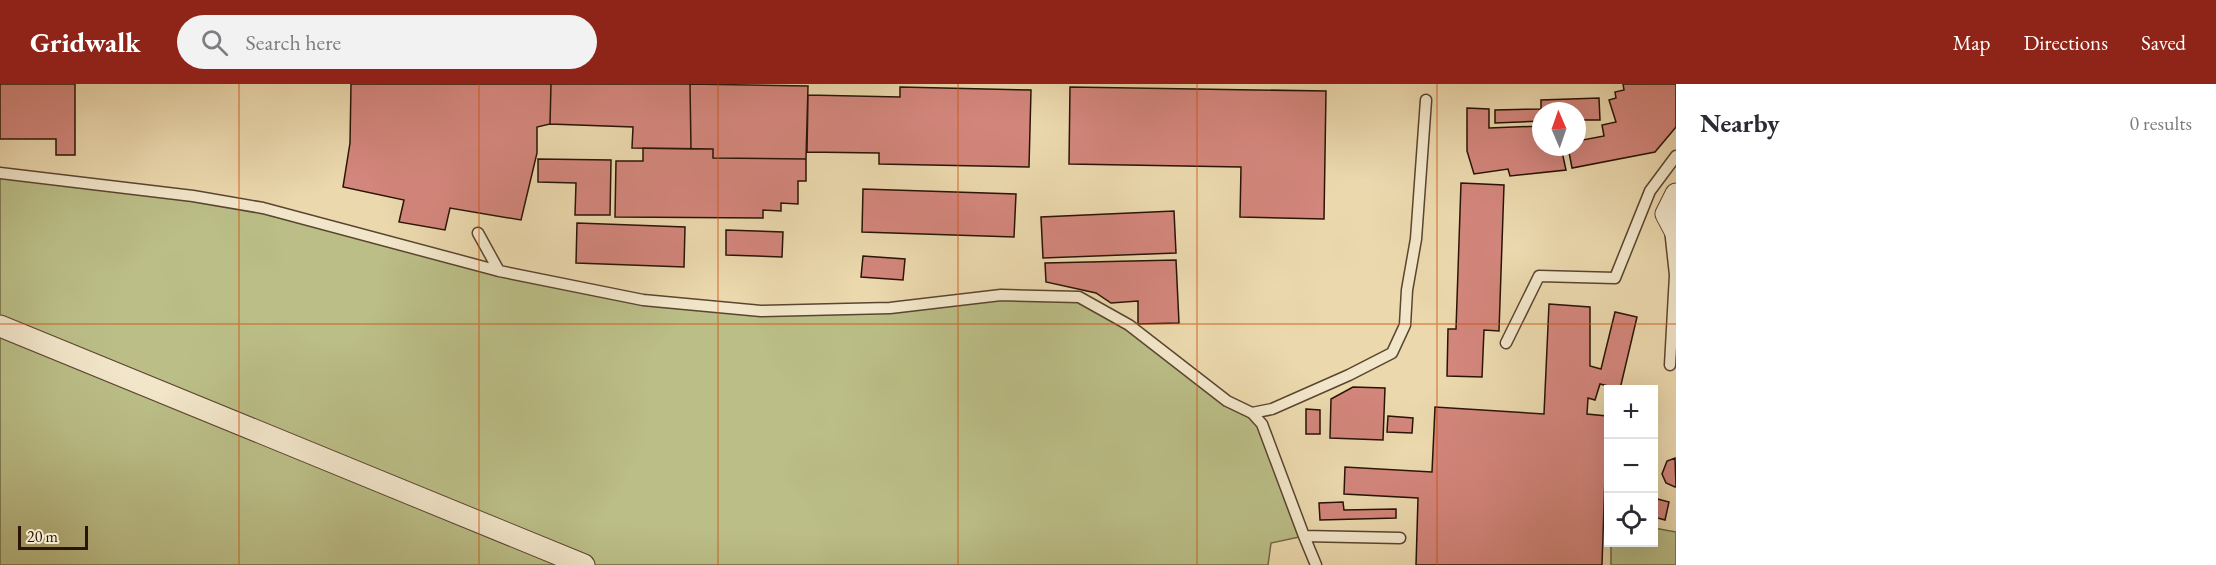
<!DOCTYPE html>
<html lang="en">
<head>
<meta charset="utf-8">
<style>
  body { margin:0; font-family:"EB Garamond",serif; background:#f2f2f3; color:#2b2b33 }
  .controls { position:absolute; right:18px; bottom:18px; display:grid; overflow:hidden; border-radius:0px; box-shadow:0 6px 24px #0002 }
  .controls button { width:54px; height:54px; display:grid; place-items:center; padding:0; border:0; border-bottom:2px solid #e1e1e2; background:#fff; color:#2b2b33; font:30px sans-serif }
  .compass { position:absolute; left:1532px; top:18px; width:54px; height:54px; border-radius:50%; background:#fff; box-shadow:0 6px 24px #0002; rotate:358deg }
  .scale { position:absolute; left:18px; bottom:15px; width:70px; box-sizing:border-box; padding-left:6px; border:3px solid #291405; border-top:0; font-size:16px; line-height:21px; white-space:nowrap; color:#291405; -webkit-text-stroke:4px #f2e6ca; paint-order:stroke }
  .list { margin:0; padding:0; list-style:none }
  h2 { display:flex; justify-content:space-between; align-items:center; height:78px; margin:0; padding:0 24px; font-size:26px }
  h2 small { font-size:20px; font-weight:400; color:#7c7c81 }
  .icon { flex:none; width:33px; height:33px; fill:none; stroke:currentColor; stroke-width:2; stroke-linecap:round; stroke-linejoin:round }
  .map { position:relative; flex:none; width:1676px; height:481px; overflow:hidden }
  header { display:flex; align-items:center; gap:36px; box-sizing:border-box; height:84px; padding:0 30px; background:#8f2418; color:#fff }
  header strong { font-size:28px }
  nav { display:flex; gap:33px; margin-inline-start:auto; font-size:21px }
  .search { width:420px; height:54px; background:#f2f2f3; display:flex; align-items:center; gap:15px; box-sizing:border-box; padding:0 21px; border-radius:33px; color:#7c7c81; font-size:22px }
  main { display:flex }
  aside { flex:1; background:#fff }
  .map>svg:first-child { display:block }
  .green { fill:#bbbe87; stroke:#726946; stroke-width:1.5 }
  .building { fill:#d3867c; stroke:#291405; stroke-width:1.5 }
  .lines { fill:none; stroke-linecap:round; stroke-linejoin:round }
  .lane-casing { stroke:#5a452f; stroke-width:13 }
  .street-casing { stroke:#5a452f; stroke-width:23 }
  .lane { stroke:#f2e6ca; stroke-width:10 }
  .street { stroke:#f2e6ca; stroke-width:21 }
  .grid { fill:none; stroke:#cb4f0b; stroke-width:1.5; stroke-opacity:0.55 }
</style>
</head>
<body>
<header>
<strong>Gridwalk</strong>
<div class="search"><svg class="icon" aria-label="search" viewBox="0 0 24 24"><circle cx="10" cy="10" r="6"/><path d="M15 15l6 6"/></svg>Search here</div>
<nav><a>Map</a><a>Directions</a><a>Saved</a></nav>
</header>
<main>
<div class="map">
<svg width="1676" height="481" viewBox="0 0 1676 481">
  <rect width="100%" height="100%" fill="#ebd8ad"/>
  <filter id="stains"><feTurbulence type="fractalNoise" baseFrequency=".00333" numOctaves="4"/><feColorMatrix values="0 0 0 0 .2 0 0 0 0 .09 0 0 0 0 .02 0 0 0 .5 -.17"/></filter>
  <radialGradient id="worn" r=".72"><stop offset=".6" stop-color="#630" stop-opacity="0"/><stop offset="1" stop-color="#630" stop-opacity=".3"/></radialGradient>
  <!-- green -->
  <path class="green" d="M 0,88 L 193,112 L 643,216 L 761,227 L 890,224 L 1001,211 L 1079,213 L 1252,329 L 1304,452 L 1271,459 L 1268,481 L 0,481 Z
    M 1654,444 L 1676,448 L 1676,481 L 1611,481 L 1611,459 L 1654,458 Z"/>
  <!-- building -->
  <path class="building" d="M 0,0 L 75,0 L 75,71 L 56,71 L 56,55 L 0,55 Z
    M 351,0 L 551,0 L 550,40 L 537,43 L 537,69 L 521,136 L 450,124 L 445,146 L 399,138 L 404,116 L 343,103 L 350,59 Z
    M 551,0 L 690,0 L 691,65 L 632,64 L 633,43 L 550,40 Z
    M 690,0 L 808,2 L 806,75 L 713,74 L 713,65 L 691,65 Z
    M 1623,0 L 1676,0 L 1676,43 L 1655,68 L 1572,84 L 1568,63 L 1577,63 L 1577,57 L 1604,52 L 1602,41 L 1616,38 L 1609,16 L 1616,14 L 1615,8 L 1624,6 Z
    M 900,3 L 1031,6 L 1029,83 L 879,80 L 879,69 L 807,68 L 808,11 L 900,13 Z
    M 1070,3 L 1326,7 L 1324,135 L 1240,133 L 1241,83 L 1069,80 Z
    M 1599,14 L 1600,36 L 1577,36 L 1577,27 L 1541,27 L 1541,37 L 1495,39 L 1495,26 L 1541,25 L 1541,16 Z
    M 1467,24 L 1489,25 L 1489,44 L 1541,42 L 1541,63 L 1561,63 L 1566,86 L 1510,92 L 1508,85 L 1474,90 L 1467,67 Z
    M 643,64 L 713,65 L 713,74 L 806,75 L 806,97 L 798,97 L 798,120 L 781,119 L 781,127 L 763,126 L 763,134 L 615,133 L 616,77 L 643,77 Z
    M 538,75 L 611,76 L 610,131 L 575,131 L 576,99 L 538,98 Z
    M 1461,99 L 1504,101 L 1499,247 L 1484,246 L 1482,293 L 1447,292 L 1448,245 L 1456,245 Z
    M 863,105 L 1016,110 L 1014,153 L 862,148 Z
    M 1174,127 L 1176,169 L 1043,174 L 1041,133 Z
    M 577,139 L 685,143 L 684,183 L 576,179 Z
    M 726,146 L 783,148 L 782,173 L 726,171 Z
    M 863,172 L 905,175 L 903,196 L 861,193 Z
    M 1176,176 L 1179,239 L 1138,240 L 1138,217 L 1111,219 L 1096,209 L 1046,198 L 1045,179 Z
    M 1549,220 L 1590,223 L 1590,282 L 1601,285 L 1615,228 L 1637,233 L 1620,305 L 1600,300 L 1595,316 L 1588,314 L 1587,330 L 1607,332 L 1602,481 L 1416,481 L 1418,414 L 1344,410 L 1345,383 L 1432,388 L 1435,323 L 1544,330 Z
    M 1353,303 L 1385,304 L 1383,356 L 1330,354 L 1331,315 Z
    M 1306,325 L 1320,326 L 1320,350 L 1306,350 Z
    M 1388,332 L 1413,334 L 1412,349 L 1387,348 Z
    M 1675,374 L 1676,403 L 1675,403 L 1666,399 L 1662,390 L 1667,377 Z
    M 1654,414 L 1669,418 L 1665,436 L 1654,433 Z
    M 1343,418 L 1344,426 L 1396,425 L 1396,434 L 1320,436 L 1319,419 Z"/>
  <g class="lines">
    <!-- lane casing -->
    <g class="lane-casing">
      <path id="lane" d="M 0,89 L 193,112 L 263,124 L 499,187
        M 478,149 L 499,187 L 643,216 L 761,227 L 890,224 L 1001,211 L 1079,213 L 1129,241 L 1227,317 L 1252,329
        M 1506,259 L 1539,192 L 1615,194 L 1650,107 L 1676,72
        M 1670,281 L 1675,191 L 1670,145
        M 1304,452 L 1316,481
        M 1400,454 L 1304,452 L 1262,340 L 1252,329 L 1272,325 L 1349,291 L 1392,269 L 1405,241 L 1407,206 L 1416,155 L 1426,16"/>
    </g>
    <!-- street casing -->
    <g class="street-casing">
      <path id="street" d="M 1676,110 L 1666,130 L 1676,149
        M 0,242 L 584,481"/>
    </g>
    <!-- lane -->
    <use href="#lane" class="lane"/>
    <!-- street -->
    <use href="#street" class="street"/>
  </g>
  <!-- grid -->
  <path class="grid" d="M 239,0 L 239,481M 479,0 L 479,481M 718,0 L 718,481M 958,0 L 958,481M 1197,0 L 1197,481M 1437,0 L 1437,481M 0,240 L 1676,240"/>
  <rect width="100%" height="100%" filter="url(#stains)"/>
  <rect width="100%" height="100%" fill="url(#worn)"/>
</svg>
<div class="controls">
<button>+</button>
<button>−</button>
<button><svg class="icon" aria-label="locate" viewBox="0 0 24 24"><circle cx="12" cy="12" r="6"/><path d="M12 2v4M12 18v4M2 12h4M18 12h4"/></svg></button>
</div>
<svg class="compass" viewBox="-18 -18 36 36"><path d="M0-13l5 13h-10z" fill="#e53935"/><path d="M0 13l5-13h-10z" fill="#7c7c81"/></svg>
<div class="scale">20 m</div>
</div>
<aside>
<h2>Nearby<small>0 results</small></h2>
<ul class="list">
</ul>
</aside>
</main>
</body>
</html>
